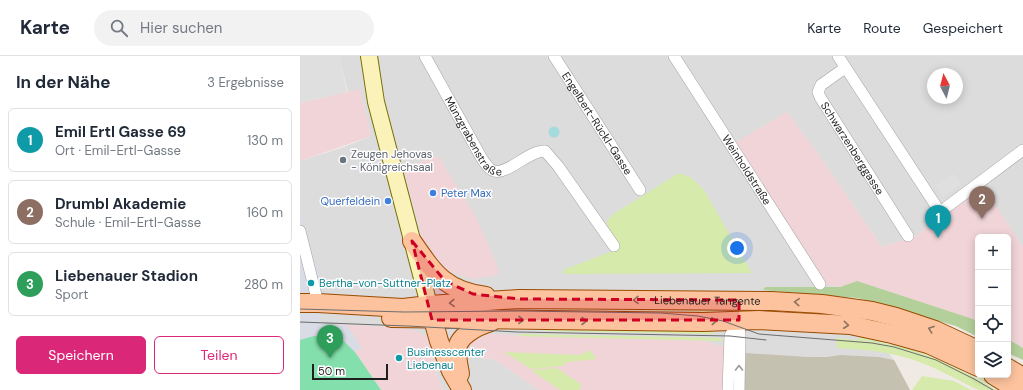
<!DOCTYPE html>
<html lang="de">
<head>
<meta charset="utf-8">
<style>
  body { margin:0; font-family:"DM Sans",sans-serif; background:#f2f2f3; color:#1f2937 }
  .controls { position:absolute; right:12px; bottom:12px; display:grid; overflow:hidden; border-radius:6px; box-shadow:0 2px 10px #0003 }
  .controls button { width:36px; height:36px; display:grid; place-items:center; padding:0; border:0; border-bottom:1px solid #e0e1e3; background:#fff; color:#1f2937; font:20px sans-serif }
  .compass { position:absolute; left:627px; top:12px; width:36px; height:36px; border-radius:50%; background:#fff; box-shadow:0 2px 10px #0003; rotate:353deg }
  .scale { position:absolute; left:12px; bottom:10px; width:76px; box-sizing:border-box; padding-left:4px; border:2px solid #1f1f1f; border-top:0; font-size:11px; line-height:14px; white-space:nowrap; color:#1f1f1f; -webkit-text-stroke:3px #fff; paint-order:stroke }
  .you { position:absolute; left:437px; top:192px; width:14px; height:14px; margin:-10px; border:3px solid #fff; border-radius:50%; background:#1a73e8; box-shadow:0 0 0 6px #1a73e833 }
  .badge { display:grid; place-items:center; width:26px; height:26px; border-radius:50%; background:#db2777; color:#fff; font-size:13px; font-weight:700 }
  .pin { position:absolute; translate:-50% -33px; filter:drop-shadow(0 1px 2px #0008) }
  .pin::after { content:''; position:absolute; top:21px; width:14px; height:12px; background:inherit; clip-path:polygon(0 0,100% 0,50% 100%) }
  .list { margin:0; padding:0; list-style:none }
  h2 { display:flex; justify-content:space-between; align-items:center; height:52px; margin:0; padding:0 16px; font-size:17px }
  h2 small { font-size:13px; font-weight:400; color:#747a83 }
  .list li { display:grid; grid-template-columns:26px 1fr auto; gap:12px; align-items:center; box-sizing:border-box; height:64px; margin:0 8px 8px; padding:0 8px; border:1px solid #e0e1e3; border-radius:6px }
  .list b { display:block; font-size:15px; white-space:nowrap }
  .list p { margin:0; font-size:13px; white-space:nowrap; color:#747a83 }
  .list em { font-size:13px; font-style:normal; color:#747a83 }
  .actions { display:flex; gap:8px; padding:12px 16px }
  .actions a { flex:1; padding:9px 0; border:1px solid #db2777; border-radius:6px; text-align:center; font-size:14px; color:#db2777 }
  .actions .main { background:#db2777; color:#fff }
  .icon { flex:none; width:22px; height:22px; fill:none; stroke:currentColor; stroke-width:2; stroke-linecap:round; stroke-linejoin:round }
  .map { position:relative; flex:none; width:723px; height:334px; overflow:hidden }
  header { display:flex; align-items:center; gap:24px; box-sizing:border-box; height:56px; padding:0 20px; background:#fff; border-bottom:1px solid #e0e1e3 }
  header strong { font-size:19px }
  nav { display:flex; gap:22px; margin-inline-start:auto; font-size:14px }
  .search { width:280px; height:36px; background:#f2f2f3; display:flex; align-items:center; gap:10px; box-sizing:border-box; padding:0 14px; border-radius:22px; color:#747a83; font-size:15px }
  main { display:flex }
  aside { flex:1; background:#fff }
  .map>svg:first-child { display:block }
  .residential { fill:#dddcdc; fill-rule:evenodd }
  .commercial { fill:#f0d4d8 }
  .construction { fill:#c4c1b0 }
  .grass { fill:#d5eaab }
  .forest { fill:#b3cf9a }
  .pitch { fill:#83dfab }
  .parking { fill:#dfdfdf }
  .plaza { fill:#d9dbe5 }
  .water { fill:#a5dbdd }
  .lines { fill:none; stroke-linecap:round; stroke-linejoin:round }
  .minor-casing { stroke:#a3a3a3; stroke-width:12 }
  .secondary-casing { stroke:#776f04; stroke-width:18 }
  .primary-casing { stroke:#9a4c00; stroke-width:20 }
  .minor { stroke:#fff; stroke-width:11 }
  .secondary { stroke:#faf2b9; stroke-width:16 }
  .primary { stroke:#fcc39e; stroke-width:18 }
  .tram { stroke:#6d6d6d; stroke-width:1 }
  .oneway { stroke:#8e715e }
  .oneway2 { stroke:#9a9a9a }
  .marked { fill:#ce0024; fill-opacity:0.2; stroke:#ce0024; stroke-width:3; stroke-dasharray:8 5; stroke-linejoin:round }
  .worship-dot { fill:#6b7280; stroke:#fff; stroke-width:1.5 }
  .shop-dot { fill:#3f7fe0; stroke:#fff; stroke-width:1.5 }
  .culture-dot { fill:#0f9aa8; stroke:#fff; stroke-width:1.5 }
  .labels { text-anchor:middle; stroke-width:3; stroke-linejoin:round; paint-order:stroke }
  .street-label { font-size:11px; fill:#1f1f1f; stroke:#fff }
  .worship-label { font-size:11px; fill:#5b616d; stroke:#fff; text-anchor:start }
  .shop-label { font-size:11px; fill:#366cbe; stroke:#fff; text-anchor:start }
  .culture-label { font-size:11px; fill:#0d838f; stroke:#fff; text-anchor:start }
</style>
</head>
<body>
<header>
<strong>Karte</strong>
<div class="search"><svg class="icon" aria-label="search" viewBox="0 0 24 24"><circle cx="10" cy="10" r="6"/><path d="M15 15l6 6"/></svg>Hier suchen</div>
<nav><a>Karte</a><a>Route</a><a>Gespeichert</a></nav>
</header>
<main>
<aside>
<h2>In der Nähe<small>3 Ergebnisse</small></h2>
<ul class="list">
<li><span class="badge" style="background:#0f9aa8">1</span><div><b>Emil Ertl Gasse 69</b><p>Ort · Emil-Ertl-Gasse</p></div><em>130 m</em></li>
<li><span class="badge" style="background:#8d6e63">2</span><div><b>Drumbl Akademie</b><p>Schule · Emil-Ertl-Gasse</p></div><em>160 m</em></li>
<li><span class="badge" style="background:#2e9e5b">3</span><div><b>Liebenauer Stadion</b><p>Sport</p></div><em>280 m</em></li>
</ul>
<div class="actions"><a class="main">Speichern</a><a>Teilen</a></div>
</aside>
<div class="map">
<svg width="723" height="334" viewBox="0 0 723 334">
  <rect width="100%" height="100%" fill="#f0eae5"/>
  <!-- residential -->
  <path class="residential" d="M 39,0 L 723,0 L 723,191 L 684,133 L 617,179 L 582,191 L 516,95 L 487,57 L 520,227 L 540,231 L 594,304 L 579,301 L 541,299 L 526,301 L 509,301 L 446,297 L 396,283 L 176,301 L 195,304 L 239,334 L 143,334 L 136,317 L 132,288 L 108,273 L 32,268 L 0,269 L 0,105 L 44,91 L 71,80 L 60,34 L 48,36 ZM 633,18 L 657,18 L 657,42 L 633,42 ZM 138,100 L 135,202 L 128,189 L 122,182 L 103,112 Z"/>
  <!-- commercial -->
  <path class="commercial" d="M 60,33 L 71,80 L 0,105 L 0,47 Z
    M 487,56 L 516,95 L 582,191 L 617,179 L 684,132 L 723,191 L 723,292 L 708,283 L 708,181 L 678,181 L 678,266 L 673,263 L 557,225 L 540,231 L 520,228 L 431,89 Z
    M 138,100 L 176,161 L 199,214 L 197,219 L 174,223 L 146,215 L 135,202 L 128,189 L 122,182 L 103,112 Z
    M 32,268 L 89,271 L 108,273 L 119,276 L 130,283 L 132,288 L 136,317 L 143,334 L 81,334 L 55,296 L 45,286 Z
    M 176,277 L 233,280 L 396,283 L 446,297 L 509,301 L 526,301 L 541,299 L 579,301 L 594,304 L 610,334 L 239,334 L 195,304 L 176,301 L 170,288 Z"/>
  <!-- construction -->
  <path class="construction" d="M 446,297 L 509,301 L 526,301 L 541,299 L 579,301 L 594,304 L 610,334 L 444,334 Z"/>
  <!-- grass -->
  <path class="grass" d="M 379,117 L 392,122 L 404,134 L 452,217 L 264,218 L 263,214 L 318,193 L 319,190 L 306,167 L 312,159 Z
    M 206,251 L 418,252 L 416,259 L 410,260 L 383,255 L 194,253 Z
    M 249,274 L 403,275 L 411,276 L 417,278 L 242,275 Z
    M 225,278 L 421,282 L 423,285 L 214,280 Z
    M 560,281 C 610,281 661,309 703,334 L 698,334 C 666,314 632,298 597,289 C 584,286 570,285 557,284 Z
    M 536,282 C 553,284 571,285 588,288 C 626,295 663,314 696,334 L 683,334 L 681,333 L 682,334 L 678,334 C 654,322 630,308 604,301 C 582,295 559,293 537,292 Z
    M 290,294 L 297,303 L 267,306 L 263,310 L 231,313 L 204,296 L 280,299 Z
    M 257,312 L 282,329 L 279,334 L 260,334 L 231,314 Z
    M 622,320 L 654,325 L 671,334 L 612,334 Z"/>
  <!-- forest -->
  <path class="forest" d="M 557,225 L 673,263 L 678,266 L 678,281 L 656,270 L 558,242 L 463,234 L 465,231 L 540,231 Z
    M 708,283 L 723,292 L 723,304 L 708,297 Z"/>
  <!-- pitch -->
  <path class="pitch" d="M 32,268 L 45,286 L 55,296 L 81,334 L 0,334 L 0,274 L 9,269 Z"/>
  <!-- parking -->
  <path class="parking" d="M 0,0 L 39,0 L 47,36 L 0,47 Z
    M 653,117 L 661,129 L 643,141 L 635,130 Z"/>
  <!-- plaza -->
  <path class="plaza" d="M 0,155 L 26,242 L 18,268 L 47,269 L 62,292 L 55,296 L 45,286 L 30,280 L 14,280 L 0,284 Z"/>
  <!-- water -->
  <path class="water" d="M248.5 76a5.5 5.5 0 1 1 11 0a5.5 5.5 0 1 1-11 0Z"/>
  <g class="lines">
    <!-- minor casing -->
    <g class="minor-casing">
      <g id="minor">
        <path id="s1" d="M 125,0 L 181,101 C 184,106 188,113 194,115 C 208,119 229,94 245,95 L 258,110 L 314,190"/>
        <path id="s2" d="M 254,0 L 340,134"/>
        <path id="s3" d="M 374,0 L 520,228"/>
        <path d="M 538,0 L 640,156 L 723,94"/>
        <path id="s4" d="M 545,12 L 521,29 L 518,36 L 520,41 L 608,180"/>
        <path d="M 0,175 L 18,247"/>
        <path d="M 439,265 L 440,281 L 439,334"/>
        <path d="M 428,334 L 430,280 L 439,264"/>
      </g>
    </g>
    <!-- secondary casing -->
    <g class="secondary-casing">
      <path id="secondary" d="M 69,0 L 76,46 L 129,249"/>
    </g>
    <!-- primary casing -->
    <g class="primary-casing">
      <g id="primary">
        <path d="M 112,185 C 134,217 145,235 186,240"/>
        <path id="s5" d="M 0,247 L 18,247 L 103,252 L 129,249 L 219,243 L 471,245 L 522,248 L 572,255 L 596,261 L 635,274 L 678,294"/>
        <path d="M 130,253 L 139,285 L 151,315 L 162,334"/>
        <path d="M 91,262 L 403,266 L 459,264 L 550,269 L 592,278 L 628,288 L 678,311"/>
        <path d="M 708,312 L 723,321"/>
        <path d="M 160,318 C 159,311 157,304 157,296 C 156,280 178,270 191,266"/>
        <path d="M 693,319 L 717,334"/>
      </g>
    </g>
    <!-- minor -->
    <use href="#minor" class="minor"/>
    <!-- secondary -->
    <use href="#secondary" class="secondary"/>
    <!-- primary -->
    <use href="#primary" class="primary"/>
    <!-- tram -->
    <path class="tram" d="M 0,253 L 104,256 L 220,255 L 361,257 L 398,260 L 423,265 L 459,278 L 572,287 L 594,291 L 636,304 L 674,323 L 693,334
      M 0,266 L 108,270 L 217,276 L 430,280 L 466,284"/>
  </g>
  <!-- one-way arrows -->
  <defs><path id="oneway-chevron" d="M-2-3.5L2.5 0L-2 3.5" fill="none" stroke-width="1.6" stroke-linecap="round" stroke-linejoin="round"/></defs>
  <g class="oneway">
    <use href="#oneway-chevron" transform="translate(336 244) rotate(179)"/>
    <use href="#oneway-chevron" transform="translate(497 246) rotate(-176)"/>
    <use href="#oneway-chevron" transform="translate(152 247) rotate(177)"/>
    <use href="#oneway-chevron" transform="translate(221 264) rotate(1)"/>
    <use href="#oneway-chevron" transform="translate(284 265)"/>
    <use href="#oneway-chevron" transform="translate(414 265) rotate(-3)"/>
    <use href="#oneway-chevron" transform="translate(546 269) rotate(6)"/>
    <use href="#oneway-chevron" transform="translate(631 273) rotate(-160)"/>
  </g>
  <use class="oneway2" href="#oneway-chevron" transform="translate(439 312) rotate(-90)"/>
  <!-- marked area -->
  <path class="marked" d="M 112,185 L 145,225 L 173,238 L 219,243 L 439,244 L 439,264 L 132,264 Z"/>
  <!-- markers -->
  <circle class="worship-dot" cx="43" cy="104" r="4"/>
  <g class="shop-dot">
    <circle cx="133" cy="137" r="4"/>
    <circle cx="88" cy="145" r="4"/>
  </g>
  <g class="culture-dot">
    <circle cx="11" cy="227" r="4"/>
    <circle cx="99" cy="302" r="4"/>
  </g>
  <g class="labels">
    <!-- street labels -->
    <g class="street-label">
      <text dy="4" stroke="none"><textPath href="#s2" startOffset="80">Engelbert-Rückl-Gasse</textPath></text>
      <text dy="4" stroke="none"><textPath href="#s1" startOffset="95">Münzgrabenstraße</textPath></text>
      <text dy="4" stroke="none"><textPath href="#s4" startOffset="103">Schwarzenberggasse</textPath></text>
      <text dy="4" stroke="none"><textPath href="#s3" startOffset="135">Weinholdstraße</textPath></text>
      <text dy="4" stroke="none"><textPath href="#s5" startOffset="408">Liebenauer Tangente</textPath></text>
    </g>
    <!-- worship labels -->
    <g class="worship-label">
      <text x="51" y="102">Zeugen Jehovas<tspan x="51" dy="13">- Königreichsaal</tspan></text>
    </g>
    <!-- shop labels -->
    <g class="shop-label">
      <text x="141" y="141">Peter Max</text>
      <text x="80" y="149" text-anchor="end">Querfeldein</text>
    </g>
    <!-- culture labels -->
    <g class="culture-label">
      <text x="19" y="231">Bertha-von-Suttner-Platz</text>
      <text x="107" y="300">Businesscenter<tspan x="107" dy="13">Liebenau</tspan></text>
    </g>
  </g>
</svg>
<div class="controls">
<button>+</button>
<button>−</button>
<button><svg class="icon" aria-label="locate" viewBox="0 0 24 24"><circle cx="12" cy="12" r="6"/><path d="M12 2v4M12 18v4M2 12h4M18 12h4"/></svg></button>
<button><svg class="icon" aria-label="layers" viewBox="0 0 24 24"><path d="M12 4l9 5-9 5-9-5zM3 14l9 5 9-5"/></svg></button>
</div>
<svg class="compass" viewBox="-18 -18 36 36"><path d="M0-13l5 13h-10z" fill="#e53935"/><path d="M0 13l5-13h-10z" fill="#747a83"/></svg>
<div class="scale">50 m</div>
<div class="you"></div>
<div class="pin badge" style="left:638px;top:182px;background:#0f9aa8">1</div>
<div class="pin badge" style="left:682px;top:163px;background:#8d6e63">2</div>
<div class="pin badge" style="left:30px;top:302px;background:#2e9e5b">3</div>
</div>
</main>
</body>
</html>
